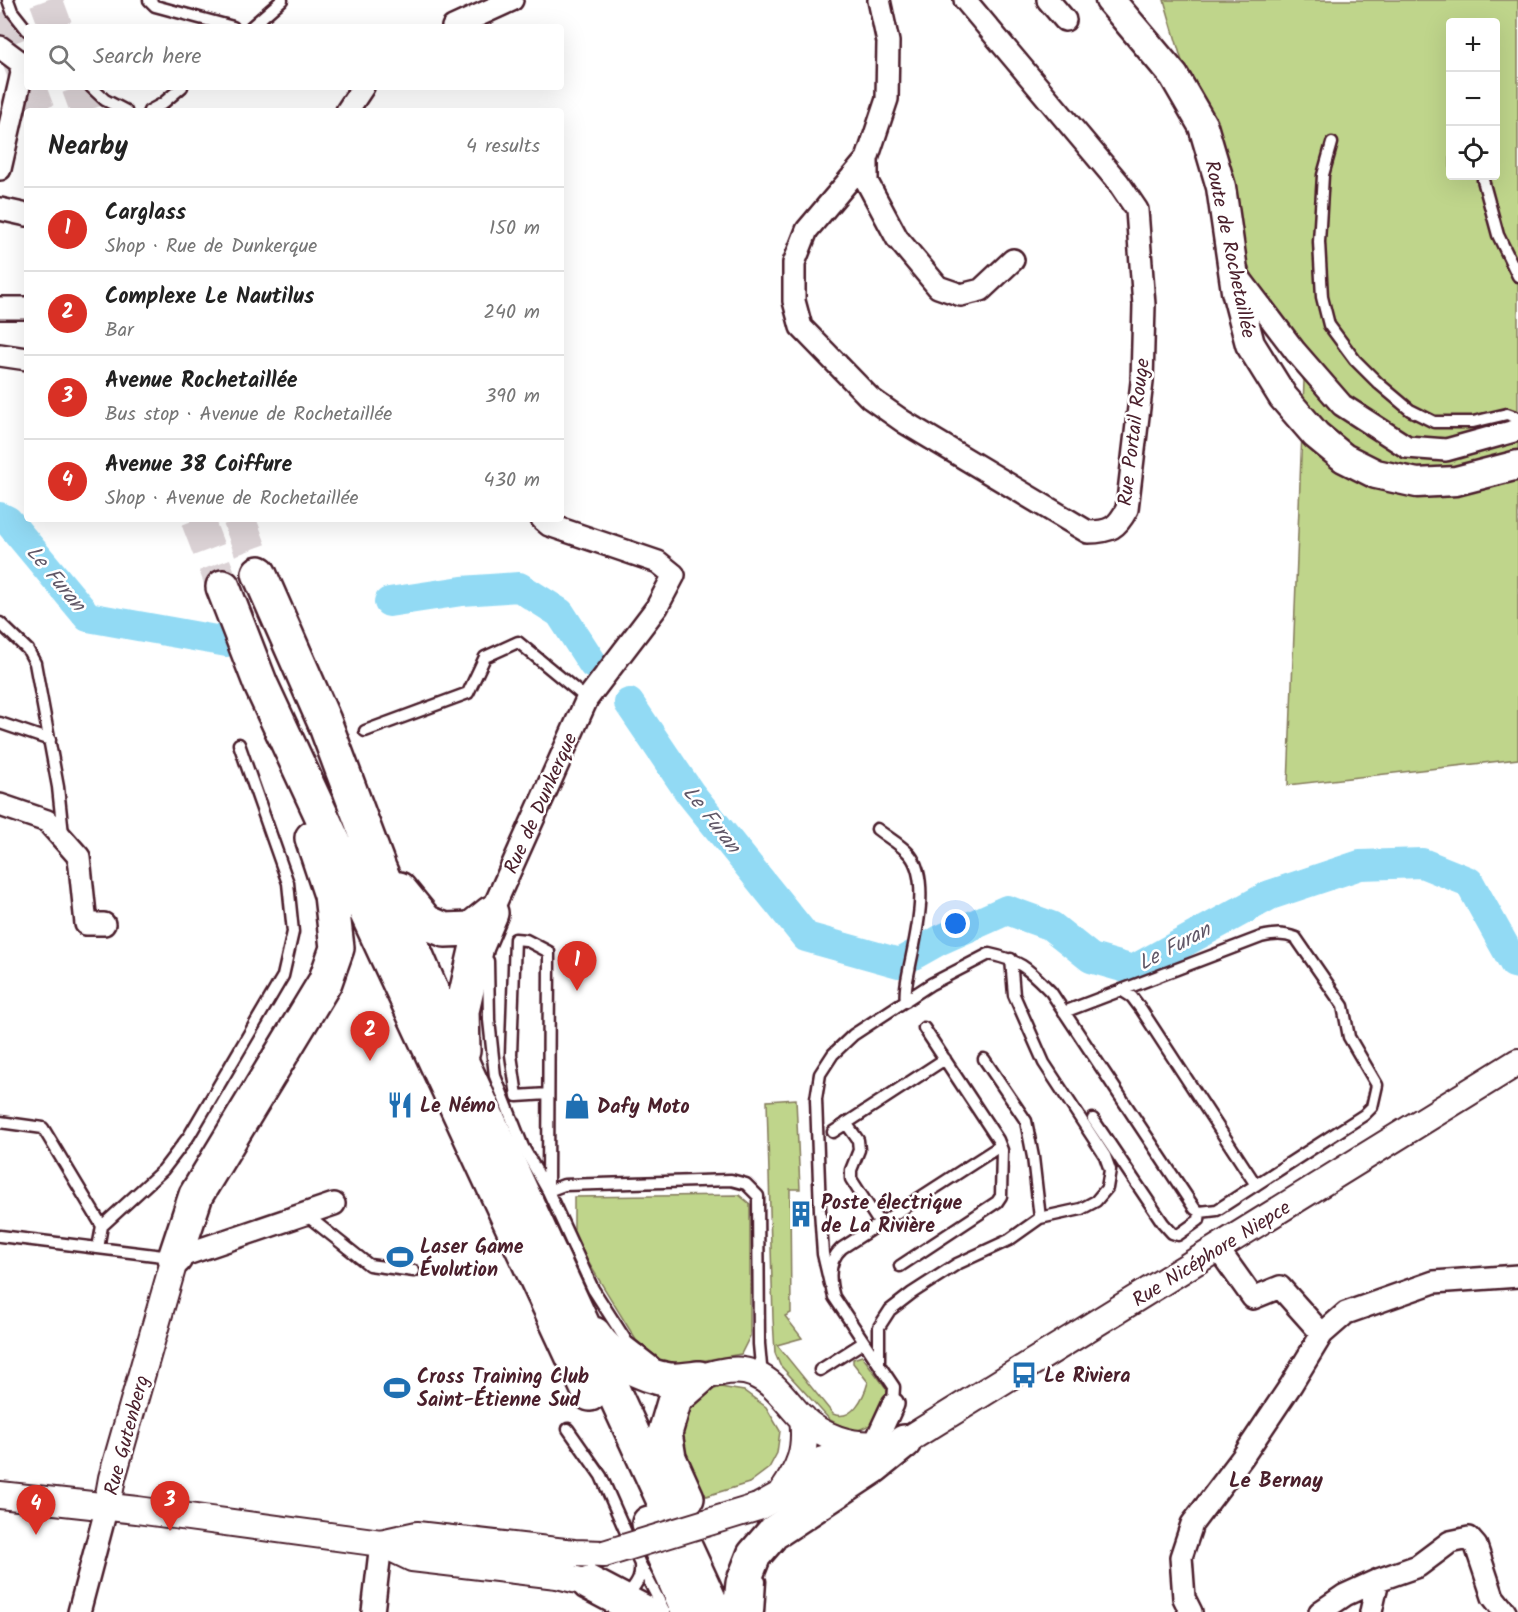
<!DOCTYPE html>
<html lang="en">
<head>
<meta charset="utf-8">
<style>
  body { margin:0; font-family:Kalam,sans-serif; background:#f2f2f2; color:#222 }
  .controls { position:absolute; right:18px; top:18px; display:grid; overflow:hidden; border-radius:6px; box-shadow:0 6px 24px #0002 }
  .controls button { width:54px; height:54px; display:grid; place-items:center; padding:0; border:0; border-bottom:2px solid #e0e0e0; background:#fff; color:#222; font:30px sans-serif }
  .you { position:absolute; left:956px; top:924px; width:21px; height:21px; margin:-15px; border:4px solid #fff; border-radius:50%; background:#1a73e8; box-shadow:0 0 0 9px #1a73e833 }
  .badge { display:grid; place-items:center; width:39px; height:39px; border-radius:50%; background:#d93025; color:#fff; font-size:20px; font-weight:700 }
  .pin { position:absolute; translate:-50% -50px; filter:drop-shadow(0 2px 3px #0008) }
  .pin::after { content:''; position:absolute; top:32px; width:21px; height:18px; background:inherit; clip-path:polygon(0 0,100% 0,50% 100%) }
  .list { margin:0; padding:0; list-style:none }
  h2 { display:flex; justify-content:space-between; align-items:center; height:78px; margin:0; padding:0 24px; font-size:26px }
  h2 small { font-size:20px; font-weight:400; color:#767676 }
  .list li { display:grid; grid-template-columns:39px 1fr auto; gap:18px; align-items:center; box-sizing:border-box; height:84px; padding:0 24px; border-top:2px solid #e0e0e0 }
  .list b { display:block; font-size:22px; white-space:nowrap }
  .list p { margin:0; font-size:20px; white-space:nowrap; color:#767676 }
  .list em { font-size:20px; font-style:normal; color:#767676 }
  .icon { flex:none; width:33px; height:33px; fill:none; stroke:currentColor; stroke-width:2; stroke-linecap:round; stroke-linejoin:round }
  .map { position:relative; flex:none; width:1518px; height:1612px; overflow:hidden }
  .search { position:absolute; background:#fff; box-shadow:0 6px 24px #0002; left:24px; top:24px; width:540px; height:66px; display:flex; align-items:center; gap:15px; box-sizing:border-box; padding:0 21px; border-radius:6px; color:#767676; font-size:22px }
  .panel { position:absolute; background:#fff; box-shadow:0 6px 24px #0002; left:24px; top:108px; width:540px; height:414px; border-radius:6px }
  .map>svg:first-child { display:block }
  .green { fill:#bfd58b; stroke:#847a5b; stroke-width:1.5; fill-rule:evenodd }
  .lines { fill:none; stroke-linecap:round; stroke-linejoin:round }
  .river { stroke:#92daf4; stroke-width:30 }
  .trunk-tunnel { stroke:#dbd2d5; stroke-width:33; stroke-dasharray:33 16; stroke-linecap:butt }
  .service-casing { stroke:#4a1f2b; stroke-width:15 }
  .minor-casing { stroke:#4a1f2b; stroke-width:26 }
  .tertiary-casing { stroke:#4a1f2b; stroke-width:30 }
  .secondary-casing { stroke:#4a1f2b; stroke-width:33 }
  .trunk-casing { stroke:#4a1f2b; stroke-width:38 }
  .service { stroke:#fff; stroke-width:10 }
  .minor { stroke:#fff; stroke-width:21 }
  .tertiary { stroke:#fff; stroke-width:26 }
  .secondary { stroke:#fff; stroke-width:28 }
  .trunk { stroke:#fff; stroke-width:33 }
  .tertiary-bridge-casing { stroke:#4a1f2b; stroke-width:30; stroke-linecap:butt }
  .tertiary-bridge { stroke:#fff; stroke-width:26 }
  .labels { text-anchor:middle; stroke-width:5; stroke-linejoin:round; paint-order:stroke }
  .street-label { font-size:20px; fill:#4a1f2b; stroke:#fff }
  .poi-label { font-size:20px; font-weight:bold; fill:#4a1f2b; stroke:#fff; text-anchor:start }
  .water-label { font-size:21px; font-style:italic; fill:#605767; stroke:#fff }
  .neighbourhood-label { font-size:21px; font-weight:bold; fill:#4a1f2b; stroke:#fff }
</style>
</head>
<body>
<div class="map">
<svg width="1518" height="1612" viewBox="0 0 1518 1612">
  <rect width="100%" height="100%" fill="#fff"/>
  <filter id="ink" filterUnits="userSpaceOnUse"><feTurbulence type="fractalNoise" baseFrequency=".0167" numOctaves="2"/><feDisplacementMap in="SourceGraphic" scale="12" xChannelSelector="R" yChannelSelector="G"/><feConvolveMatrix kernelMatrix="1 2 1 2 8 2 1 2 1" color-interpolation-filters="sRGB"/></filter>
  <g filter="url(#ink)">
    <!-- green -->
    <path class="green" d="M 1164,0 L 1518,0 L 1518,759 L 1288,785 L 1304,381 L 1233,235 ZM 1450,22 L 1496,22 L 1496,176 L 1450,176 Z
      M 796,1099 L 800,1189 L 790,1189 L 791,1313 L 785,1316 L 802,1338 L 777,1345 L 833,1414 C 852,1422 864,1397 868,1382 L 853,1363 L 853,1359 L 862,1356 L 886,1388 L 888,1395 L 883,1407 L 870,1425 L 854,1432 L 830,1420 L 780,1365 L 775,1353 L 773,1319 L 767,1101 Z
      M 739,1195 L 750,1204 L 750,1336 L 741,1354 L 706,1360 L 683,1368 L 661,1361 L 636,1340 L 574,1239 L 574,1197 Z
      M 720,1387 L 744,1391 L 766,1407 L 780,1431 L 777,1453 L 769,1468 L 749,1483 L 706,1496 L 682,1455 L 677,1431 L 682,1418 L 697,1396 Z"/>
    <g class="lines">
      <!-- river -->
      <path class="river" d="M 0,517 L 8,521 L 88,617 L 227,642
        M 389,602 L 462,591 L 519,587 L 560,613 L 593,664
        M 629,703 L 690,793 L 806,937 L 899,963 L 940,940 L 1007,910 L 1051,926 L 1091,958 L 1133,970 L 1270,895 L 1360,865 L 1422,863 L 1469,882 L 1514,963 L 1518,964"/>
      <!-- trunk-tunnel -->
      <path class="trunk-tunnel" d="M 46,0 L 56,27
        M 0,13 L 27,82
        M 29,87 L 38,111
        M 78,87 L 87,111
        M 197,519 L 223,587
        M 239,519 L 259,573"/>
      <!-- service casing -->
      <g class="service-casing">
        <path id="service" d="M 8,0 L 12,11 L 27,30
          M 149,0 L 155,6 L 233,27
          M 251,27 L 282,0
          M 91,87 L 105,100 L 126,111
          M 149,111 L 162,104 L 182,87
          M 1332,143 L 1323,175 L 1319,242 L 1322,297 L 1329,325 L 1355,360 L 1378,383 L 1410,410 L 1434,422 L 1473,422 L 1507,414 L 1518,418
          M 1483,180 L 1498,235 L 1518,276
          M 0,623 L 28,650 L 35,663 L 58,787 L 63,834
          M 0,723 L 50,740
          M 365,731 L 468,693 L 485,657 L 518,642 L 587,699
          M 877,829 C 887,837 902,845 910,855 C 930,880 916,935 910,965 C 908,977 904,989 906,1001
          M 488,961 L 489,1020 L 495,1076 L 523,1147 L 548,1191 L 593,1289 L 627,1342 L 654,1363
          M 1121,990 L 1132,997 L 1141,1009 L 1256,1185
          M 984,1059 L 1026,1121 L 1033,1157 L 1040,1218
          M 1093,1119 L 1163,1223 L 1172,1233 L 1178,1235 L 1199,1220 L 1200,1212
          M 0,1122 L 43,1128 L 102,1226 L 98,1248
          M 846,1123 L 858,1140 L 859,1150 L 851,1170 L 851,1179 L 880,1224
          M 833,1132 L 945,1059
          M 548,1191 L 549,952 L 526,940 L 515,939 L 511,1055 L 517,1096 L 548,1094
          M 548,1191 L 564,1185 L 731,1180 L 746,1184 L 758,1196 L 759,1344 L 762,1377
          M 305,1214 L 369,1265 L 414,1271
          M 102,1226 L 163,1170 L 189,1136 L 283,976 L 293,932 L 288,883 L 239,744
          M 0,1236 L 171,1257
          M 900,1266 L 997,1202 L 1001,1196 L 1002,1150 L 998,1140 L 924,1028
          M 830,1284 L 823,1254 L 820,1210 L 816,1099 L 820,1074 L 833,1054 L 853,1035 L 931,984 L 989,954 C 1022,961 1028,969 1051,992 L 1195,1209 L 1200,1212 L 1217,1210 L 1364,1115 L 1372,1107 L 1377,1085 L 1349,1037 L 1343,1006 L 1296,938 C 1283,933 1274,934 1261,937 L 1064,1012
          M 879,1364 L 879,1327 L 890,1310 L 912,1293 L 957,1264 L 1009,1240 L 1040,1218 L 1081,1209 L 1096,1201 L 1107,1188 L 1110,1170 L 1105,1156 L 1044,1063 L 1014,995 L 1011,959
          M 820,1370 L 864,1342
          M 893,1404 L 894,1387 L 834,1297 C 829,1280 827,1261 842,1248 L 1000,1146
          M 568,1429 L 601,1476 L 639,1562 L 665,1612
          M 754,1576 L 760,1581 L 758,1612
          M 622,1591 L 631,1591 C 638,1582 641,1577 640,1565"/>
      </g>
      <!-- minor casing -->
      <g class="minor-casing">
        <path id="minor" d="M 879,0 L 888,42 L 887,99 L 867,159 L 807,230 L 794,263 L 794,301 L 801,327 L 870,398 L 904,422 L 1088,532 C 1110,532 1117,528 1127,509 L 1142,382 L 1144,305 L 1137,210 L 1118,182 L 965,0
          M 1048,0 L 1065,20
          M 453,27 L 512,0
          M 0,47 L 20,62 L 22,73 L 0,169
          M 347,111 L 363,87
          M 867,159 L 867,182 L 897,238 L 938,287 L 961,295 L 981,290 L 1013,260
          M 0,209 L 27,215
          M 1235,272 L 1295,351 L 1342,405 L 1407,447 L 1446,450 L 1518,430
          M 0,308 L 27,308
          M 0,355 L 27,359
          M 0,805 L 47,821 L 79,857 L 86,924 L 104,924
          M 491,913 L 587,699 L 657,607 L 674,575 L 658,562 L 549,525 L 542,519
          M 1218,1249 L 1253,1298 L 1280,1287 L 1322,1334
          M 175,1258 L 334,1204
          M 874,1445 L 893,1404
          M 798,1470 L 821,1458 L 857,1447
          M 79,1612 L 107,1506
          M 373,1612 L 381,1543
          M 1191,1612 L 1184,1598 L 1181,1557 L 1192,1524 L 1242,1458 L 1291,1385 L 1322,1334 L 1346,1313 L 1434,1282 L 1518,1276
          M 1320,1612 L 1345,1595 L 1378,1580 L 1418,1566 L 1450,1542 L 1469,1538 L 1476,1546 L 1493,1597 L 1505,1612
          M 1371,1612 L 1378,1580"/>
      </g>
      <!-- tertiary casing -->
      <g class="tertiary-casing">
        <path id="tertiary" d="M 699,1378 C 716,1373 737,1366 754,1374 C 776,1383 786,1402 802,1418 C 821,1437 852,1447 879,1444
          M 782,1493 C 800,1467 807,1451 803,1418
          M 0,1495 L 137,1510 L 381,1543 L 412,1558 L 557,1575 L 589,1583
          M 107,1506 L 112,1478 L 175,1258
          M 758,1507 L 816,1475 L 861,1455 L 904,1442 L 1518,1062
          M 381,1543 L 417,1535 L 574,1553 L 604,1554"/>
      </g>
      <!-- secondary casing -->
      <g class="secondary-casing">
        <path id="secondary" d="M 1110,0 L 1174,76 L 1203,126 L 1221,187 L 1236,291 L 1250,344 L 1283,397 L 1316,435 L 1344,458 L 1376,474 L 1417,483 L 1456,481 L 1518,465"/>
      </g>
      <!-- trunk casing -->
      <g class="trunk-casing">
        <path id="trunk" d="M 259,573 L 324,721 L 379,868 L 464,1067 L 715,1612
          M 223,587 L 261,685 L 590,1394
          M 399,889 L 426,922 L 445,930 L 471,929 L 491,913
          M 463,1051 L 462,1011 L 477,946 L 491,913
          M 175,1258 L 196,1195 L 325,982 L 337,948 L 331,895 L 312,838
          M 594,1334 C 610,1359 641,1376 670,1380 C 679,1381 690,1379 699,1378
          M 687,1498 L 669,1458 L 665,1433 L 675,1399 L 699,1378
          M 649,1523 L 689,1612
          M 589,1583 L 644,1612
          M 740,1612 L 743,1583 L 754,1555 L 773,1533 L 873,1467 L 904,1442"/>
      </g>
      <!-- service -->
      <use href="#service" class="service"/>
      <!-- minor -->
      <use href="#minor" class="minor"/>
      <!-- tertiary -->
      <use href="#tertiary" class="tertiary"/>
      <!-- secondary -->
      <use href="#secondary" class="secondary"/>
      <!-- trunk -->
      <use href="#trunk" class="trunk"/>
      <!-- tertiary-bridge casing -->
      <g class="tertiary-bridge-casing">
        <path id="tertiary-bridge" d="M 604,1554 L 758,1507"/>
      </g>
      <!-- tertiary-bridge -->
      <use href="#tertiary-bridge" class="tertiary-bridge"/>
    </g>
  </g>
  <!-- icons -->
  <defs>
    <g id="restaurant-bare" transform="scale(2.07)"><path d="M-5-6h1v4h1v-4h1v4h1v-4h1v5L-1.5 .5V6h-2V.5L-5-1ZM5-6V6H3V1.5H1.5Q1.5-4 5-6Z" fill="#1f6fb2" stroke="#fff" stroke-width="2.5" paint-order="stroke"/></g>
    <g id="shop-bare" transform="scale(2.07)"><path d="M-5-2.5h2.3a2.7 3.5 0 0 1 5.4 0H5L5.5 6h-11ZM-1.5-2.5h3a1.5 2.3 0 0 0-3 0Z" fill="#1f6fb2" stroke="#fff" stroke-width="2.5" paint-order="stroke"/></g>
    <g id="building-bare" transform="scale(2.07)"><path d="M-4-6H4V6H1V3H-1V6H-4ZM-2.5-4.3h1.7v1.8h-1.7ZM.8-4.3h1.7v1.8H.8ZM-2.5-1h1.7V.8h-1.7ZM.8-1h1.7V.8H.8Z" fill="#1f6fb2" stroke="#fff" stroke-width="2.5" paint-order="stroke"/></g>
    <g id="stadium-bare" transform="scale(2.07)"><path d="M0-5a6.5 5 0 1 0 0 10a6.5 5 0 1 0 0-10ZM-3.5-1.8h7v3.6h-7Z" fill="#1f6fb2" stroke="#fff" stroke-width="2.5" paint-order="stroke"/></g>
    <g id="bus-bare" transform="scale(2.07)"><path d="M-5-6H5V4H4V6H2V4H-2V6H-4V4H-5ZM-3.5-4V0h7V-4ZM-3.5 1.2v1.5H-2V1.2ZM2 1.2v1.5H3.5V1.2Z" fill="#1f6fb2" stroke="#fff" stroke-width="2.5" paint-order="stroke"/></g>
  </defs>
  <g fill-rule="evenodd">
    <use href="#restaurant-bare" x="400" y="1105"/>
    <use href="#shop-bare" x="577" y="1106"/>
    <use href="#building-bare" x="801" y="1214"/>
    <use href="#stadium-bare" x="400" y="1257"/>
    <use href="#bus-bare" x="1024" y="1375"/>
    <use href="#stadium-bare" x="397" y="1388"/>
  </g>
  <g class="labels">
    <!-- street labels -->
    <g class="street-label">
      <text transform="translate(1231 249) rotate(78)" y="7">Route de Rochetaillée</text>
      <text transform="translate(1133 432) rotate(-83)" y="7">Rue Portail Rouge</text>
      <text transform="translate(540 803) rotate(-66)" y="7">Rue de Dunkerque</text>
      <text transform="translate(1211 1253) rotate(-32)" y="7">Rue Nicéphore Niepce</text>
      <text transform="translate(126 1435) rotate(-75)" y="7">Rue Gutenberg</text>
    </g>
    <!-- poi labels -->
    <g class="poi-label">
      <text x="420" y="1112">Le Némo</text>
      <text x="597" y="1113">Dafy Moto</text>
      <text x="821" y="1209">Poste électrique<tspan x="821" dy="23">de La Rivière</tspan></text>
      <text x="420" y="1253">Laser Game<tspan x="420" dy="23">Évolution</tspan></text>
      <text x="1044" y="1382">Le Riviera</text>
      <text x="417" y="1383">Cross Training Club<tspan x="417" dy="23">Saint-Étienne Sud</tspan></text>
    </g>
    <!-- water labels -->
    <g class="water-label">
      <text transform="translate(56 578) rotate(50)" y="7">Le Furan</text>
      <text transform="translate(712 819) rotate(52)" y="7">Le Furan</text>
      <text transform="translate(1174 946) rotate(-28)" y="7">Le Furan</text>
    </g>
    <!-- neighbourhood labels -->
    <g class="neighbourhood-label">
      <text x="1276" y="1487">Le Bernay</text>
    </g>
  </g>
</svg>
<div class="controls">
<button>+</button>
<button>−</button>
<button><svg class="icon" aria-label="locate" viewBox="0 0 24 24"><circle cx="12" cy="12" r="6"/><path d="M12 2v4M12 18v4M2 12h4M18 12h4"/></svg></button>
</div>
<div class="you"></div>
<div class="pin badge" style="left:577px;top:991px">1</div>
<div class="pin badge" style="left:370px;top:1061px">2</div>
<div class="pin badge" style="left:170px;top:1531px">3</div>
<div class="pin badge" style="left:36px;top:1535px">4</div>
<div class="search"><svg class="icon" aria-label="search" viewBox="0 0 24 24"><circle cx="10" cy="10" r="6"/><path d="M15 15l6 6"/></svg>Search here</div>
<section class="panel">
<h2>Nearby<small>4 results</small></h2>
<ul class="list">
<li><span class="badge">1</span><div><b>Carglass</b><p>Shop · Rue de Dunkerque</p></div><em>150 m</em></li>
<li><span class="badge">2</span><div><b>Complexe Le Nautilus</b><p>Bar</p></div><em>240 m</em></li>
<li><span class="badge">3</span><div><b>Avenue Rochetaillée</b><p>Bus stop · Avenue de Rochetaillée</p></div><em>390 m</em></li>
<li><span class="badge">4</span><div><b>Avenue 38 Coiffure</b><p>Shop · Avenue de Rochetaillée</p></div><em>430 m</em></li>
</ul>
</section>
</div>
</body>
</html>
